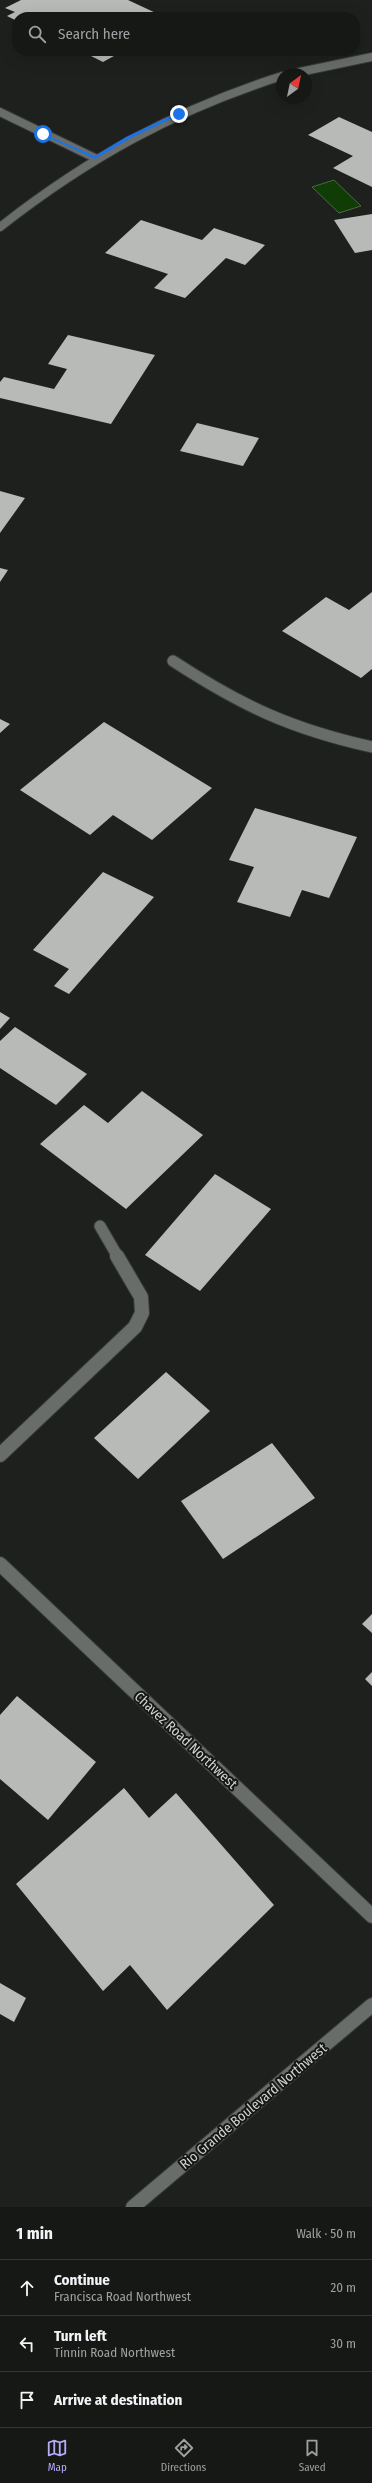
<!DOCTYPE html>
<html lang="en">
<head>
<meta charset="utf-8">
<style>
  body { margin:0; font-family:"Fira Sans Condensed",sans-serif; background:#232523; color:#f1f3f6 }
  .compass { position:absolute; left:276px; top:68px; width:36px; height:36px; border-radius:50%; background:#161816; box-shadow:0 4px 16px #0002; rotate:33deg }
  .stop { position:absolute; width:12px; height:12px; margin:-9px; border:3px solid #1a73e8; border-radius:50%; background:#fff }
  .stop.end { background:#1a73e8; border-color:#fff; box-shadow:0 1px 4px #0008 }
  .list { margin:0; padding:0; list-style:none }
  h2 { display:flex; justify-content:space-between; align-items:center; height:52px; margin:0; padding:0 16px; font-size:17px }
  h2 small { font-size:13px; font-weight:400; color:#9ea0a1 }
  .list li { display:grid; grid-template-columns:26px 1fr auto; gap:12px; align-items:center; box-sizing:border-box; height:56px; padding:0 16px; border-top:1px solid #353735 }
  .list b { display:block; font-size:15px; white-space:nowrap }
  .list p { margin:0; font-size:13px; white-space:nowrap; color:#9ea0a1 }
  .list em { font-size:13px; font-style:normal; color:#9ea0a1 }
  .icon { flex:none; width:22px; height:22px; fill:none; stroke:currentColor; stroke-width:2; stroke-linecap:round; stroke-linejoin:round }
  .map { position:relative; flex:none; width:372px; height:2207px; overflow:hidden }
  .search { position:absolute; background:#161816; box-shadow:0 4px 16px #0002; left:12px; right:12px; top:12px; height:44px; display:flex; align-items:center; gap:10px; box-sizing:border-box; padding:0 14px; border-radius:16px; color:#9ea0a1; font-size:15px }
  .sheet { height:220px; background:#161816 }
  nav { display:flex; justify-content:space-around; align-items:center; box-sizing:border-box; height:56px; border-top:1px solid #353735; background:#161816; font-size:11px; color:#9ea0a1 }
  nav a { display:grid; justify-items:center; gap:2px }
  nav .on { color:#b6abf8 }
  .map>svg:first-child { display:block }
  .water { fill:#103c05; stroke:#4a6942 }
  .building { fill:#b7bab6 }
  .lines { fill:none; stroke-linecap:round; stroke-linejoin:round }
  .lane-far1-casing { stroke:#383a37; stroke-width:13 }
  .lane-casing { stroke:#383a37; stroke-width:16 }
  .street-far1-casing { stroke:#383a37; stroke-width:10 }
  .street-casing { stroke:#383a37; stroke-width:13 }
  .secondary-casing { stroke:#383a37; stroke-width:16 }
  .lane-far1 { stroke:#696d69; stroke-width:11 }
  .lane { stroke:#696d69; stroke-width:14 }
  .street-far1 { stroke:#696d69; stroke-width:8 }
  .street { stroke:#696d69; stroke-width:11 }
  .secondary { stroke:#696d69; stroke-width:14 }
  .route { fill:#1a73e8 }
  .labels { text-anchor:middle; stroke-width:4; stroke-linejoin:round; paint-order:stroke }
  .near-street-label { font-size:14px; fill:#d1d3d0; stroke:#151714 }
</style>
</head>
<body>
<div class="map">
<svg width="372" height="2207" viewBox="0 0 372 2207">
  <rect width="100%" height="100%" fill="#1e201d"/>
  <!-- water -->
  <path class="water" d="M 334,180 L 361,206 L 339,213 L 312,187 Z"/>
  <!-- building -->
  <path class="building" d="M 21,0 L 128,0 L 158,14 L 151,17 L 17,17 L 17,21 L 7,16 L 15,12 L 5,8 Z
    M 81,51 L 123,51 L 103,62 Z
    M 339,117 L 372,132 L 372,187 L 333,168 L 353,156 L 308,135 Z
    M 372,214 L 372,250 L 355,253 L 334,220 Z
    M 141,220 L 202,240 L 214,228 L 265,245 L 245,265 L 226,258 L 185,298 L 154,288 L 168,274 L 105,253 Z
    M 68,335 L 155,355 L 111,424 L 0,398 L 0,382 L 4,377 L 54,389 L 67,369 L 48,364 Z
    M 197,423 L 259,438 L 243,466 L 180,451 Z
    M 0,491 L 25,498 L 0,533 Z
    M 0,568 L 8,570 L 0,582 Z
    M 372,592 L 372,669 L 361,678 L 282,631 L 326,597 L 349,610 Z
    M 0,719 L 10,724 L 0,733 Z
    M 104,722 L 212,788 L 152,840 L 113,815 L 90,835 L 20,790 Z
    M 255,808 L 357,837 L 329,898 L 302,890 L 290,917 L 237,902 L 254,867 L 229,860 Z
    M 103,872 L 154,897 L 69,994 L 54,986 L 69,969 L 33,950 Z
    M 0,1012 L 10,1018 L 0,1029 Z
    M 15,1027 L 87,1074 L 56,1105 L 0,1068 L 0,1041 Z
    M 142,1091 L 203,1135 L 126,1209 L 40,1144 L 84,1105 L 108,1123 Z
    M 215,1174 L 271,1209 L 200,1291 L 145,1255 Z
    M 166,1372 L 210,1411 L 138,1479 L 94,1438 Z
    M 272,1443 L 315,1498 L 223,1559 L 181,1501 Z
    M 372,1614 L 372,1633 L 362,1624 Z
    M 372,1672 L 372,1686 L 365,1679 Z
    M 17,1696 L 96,1762 L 48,1820 L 0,1779 L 0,1715 Z
    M 124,1788 L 149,1818 L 176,1793 L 274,1905 L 167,2010 L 130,1965 L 103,1991 L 16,1884 Z
    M 0,1983 L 26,1998 L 14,2022 L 0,2014 Z"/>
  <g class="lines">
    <!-- lane-far1 casing -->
    <g class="lane-far1-casing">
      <path id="lane-far1" d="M 100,1226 L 118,1257"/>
    </g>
    <!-- lane casing -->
    <g class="lane-casing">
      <path id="lane" d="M 0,1455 L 135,1327 L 142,1313 L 141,1297 L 117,1256"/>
    </g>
    <!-- street-far1 casing -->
    <g class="street-far1-casing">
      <path id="street-far1" d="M 290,74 L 372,57
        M 0,112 L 95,158
        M 0,227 C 88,158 175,110 282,76"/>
    </g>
    <!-- street casing -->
    <g class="street-casing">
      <path id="street" d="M 173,661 C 242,706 291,729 372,747"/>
    </g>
    <!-- secondary casing -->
    <g class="secondary-casing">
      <path id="secondary" d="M 0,1564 L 372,1916
        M 133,2207 L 372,2005"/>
    </g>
    <!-- lane-far1 -->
    <use href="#lane-far1" class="lane-far1"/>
    <!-- lane -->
    <use href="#lane" class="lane"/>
    <!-- street-far1 -->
    <use href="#street-far1" class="street-far1"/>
    <!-- street -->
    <use href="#street" class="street"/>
    <!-- secondary -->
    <use href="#secondary" class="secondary"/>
  </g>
  <!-- route -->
  <path class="route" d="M 177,113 L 181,114 L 129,139 L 95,159 L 41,134 L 44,134 L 95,156 L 126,137 Z"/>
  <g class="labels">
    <!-- near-street labels -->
    <g class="near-street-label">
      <text transform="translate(186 1740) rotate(43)" y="5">Chavez Road Northwest</text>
      <text transform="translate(253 2106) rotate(-40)" y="5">Rio Grande Boulevard Northwest</text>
    </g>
  </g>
</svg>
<svg class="compass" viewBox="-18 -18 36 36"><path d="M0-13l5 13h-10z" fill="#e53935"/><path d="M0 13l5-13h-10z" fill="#9ea0a1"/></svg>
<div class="stop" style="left:43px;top:134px"></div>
<div class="stop end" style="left:179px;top:114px"></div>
<div class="search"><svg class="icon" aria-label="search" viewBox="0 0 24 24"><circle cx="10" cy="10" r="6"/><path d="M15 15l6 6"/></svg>Search here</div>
</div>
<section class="sheet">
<h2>1 min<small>Walk · 50 m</small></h2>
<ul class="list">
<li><svg class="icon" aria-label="ahead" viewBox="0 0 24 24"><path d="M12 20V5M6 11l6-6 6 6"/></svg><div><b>Continue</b><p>Francisca Road Northwest</p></div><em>20 m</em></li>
<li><svg class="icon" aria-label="left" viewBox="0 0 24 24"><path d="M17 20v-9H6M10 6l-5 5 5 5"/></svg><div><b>Turn left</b><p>Tinnin Road Northwest</p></div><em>30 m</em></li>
<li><svg class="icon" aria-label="arrive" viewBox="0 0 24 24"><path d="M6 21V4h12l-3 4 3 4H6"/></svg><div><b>Arrive at destination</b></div></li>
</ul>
</section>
<nav>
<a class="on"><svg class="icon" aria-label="map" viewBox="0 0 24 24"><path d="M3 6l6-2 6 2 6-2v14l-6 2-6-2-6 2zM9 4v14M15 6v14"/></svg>Map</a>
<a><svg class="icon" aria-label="directions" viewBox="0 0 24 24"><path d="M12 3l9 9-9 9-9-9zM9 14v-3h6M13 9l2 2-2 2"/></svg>Directions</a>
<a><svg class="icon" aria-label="saved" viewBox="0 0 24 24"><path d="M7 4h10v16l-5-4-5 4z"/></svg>Saved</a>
</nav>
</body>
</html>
